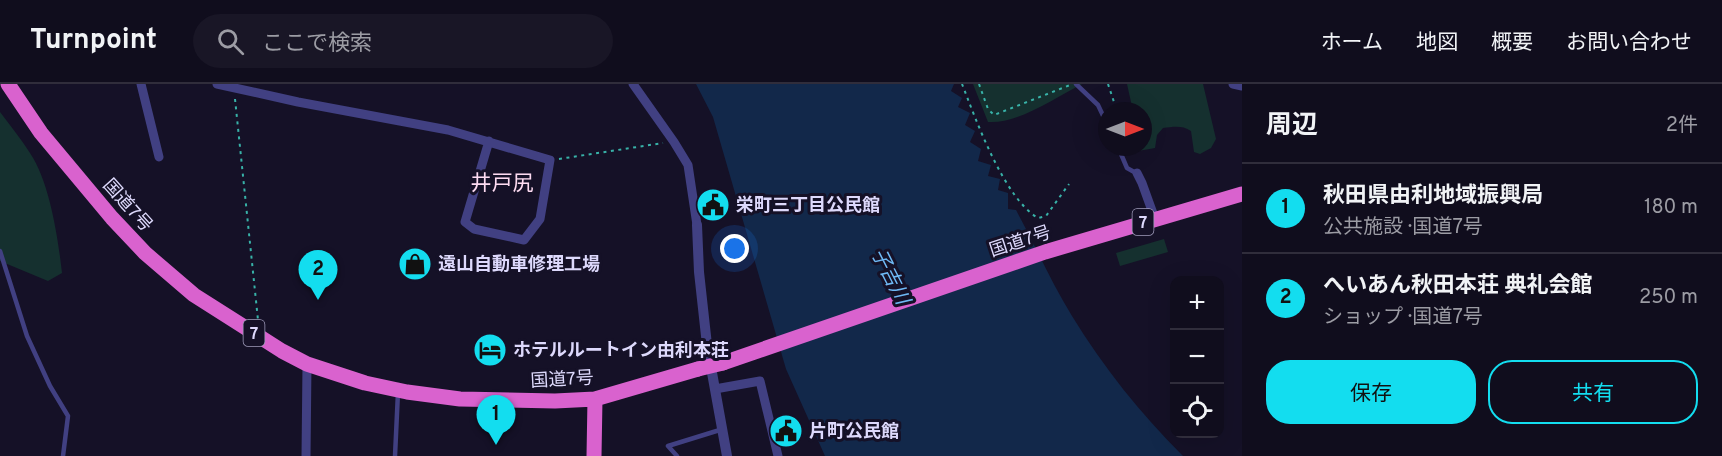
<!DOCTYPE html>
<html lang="ja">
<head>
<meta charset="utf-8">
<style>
  body { margin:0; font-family:Overpass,"Noto Sans JP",sans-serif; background:#191626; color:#f1f3f6 }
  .controls { position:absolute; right:18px; bottom:18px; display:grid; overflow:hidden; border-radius:12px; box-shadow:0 6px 24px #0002 }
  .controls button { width:54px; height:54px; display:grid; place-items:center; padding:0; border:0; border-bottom:2px solid #302d3b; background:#100d1d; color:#f1f3f6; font:30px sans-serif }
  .compass { position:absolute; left:1098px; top:18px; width:54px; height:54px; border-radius:50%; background:#100d1d; box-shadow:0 6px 24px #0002; rotate:90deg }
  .you { position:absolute; left:735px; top:165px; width:21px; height:21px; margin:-15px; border:4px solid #fff; border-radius:50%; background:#1a73e8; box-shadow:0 0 0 9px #1a73e833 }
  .badge { display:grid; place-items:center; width:39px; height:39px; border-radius:50%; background:#13ddef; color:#111; font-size:20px; font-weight:700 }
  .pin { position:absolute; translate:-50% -50px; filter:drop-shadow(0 2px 3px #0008) }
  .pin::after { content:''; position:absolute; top:32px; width:21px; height:18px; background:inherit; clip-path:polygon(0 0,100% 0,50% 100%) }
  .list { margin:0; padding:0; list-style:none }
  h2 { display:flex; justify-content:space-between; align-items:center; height:78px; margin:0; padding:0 24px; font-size:26px }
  h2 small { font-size:20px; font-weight:400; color:#9c9ca4 }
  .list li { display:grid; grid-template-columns:39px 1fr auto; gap:18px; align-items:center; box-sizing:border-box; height:90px; padding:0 24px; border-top:2px solid #302d3b }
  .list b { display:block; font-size:22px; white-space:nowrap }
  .list p { margin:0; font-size:20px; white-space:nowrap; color:#9c9ca4 }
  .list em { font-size:20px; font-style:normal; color:#9c9ca4 }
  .actions { display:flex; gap:12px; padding:18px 24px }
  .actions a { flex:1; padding:14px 0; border:2px solid #13ddef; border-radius:24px; text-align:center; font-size:21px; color:#13ddef }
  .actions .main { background:#13ddef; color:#111 }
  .icon { flex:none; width:33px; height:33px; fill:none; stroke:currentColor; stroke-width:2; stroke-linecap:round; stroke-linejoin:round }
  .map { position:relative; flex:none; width:1242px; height:372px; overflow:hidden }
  header { display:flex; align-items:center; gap:36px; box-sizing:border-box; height:84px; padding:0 30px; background:#100d1d; border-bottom:2px solid #302d3b }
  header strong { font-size:28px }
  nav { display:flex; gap:33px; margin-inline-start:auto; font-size:21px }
  .search { width:420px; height:54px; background:#191626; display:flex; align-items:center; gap:15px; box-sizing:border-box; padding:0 21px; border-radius:33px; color:#9c9ca4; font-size:22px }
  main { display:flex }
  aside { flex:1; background:#100d1d }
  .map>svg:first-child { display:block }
  .green { fill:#15302f }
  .water { fill:#12284a }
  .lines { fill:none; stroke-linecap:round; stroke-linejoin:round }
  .path { stroke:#38b2a8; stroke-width:2; stroke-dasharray:3 4.5; stroke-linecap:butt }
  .service { stroke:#414082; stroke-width:4.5 }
  .minor { stroke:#414082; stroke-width:9 }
  .tertiary { stroke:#414082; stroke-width:10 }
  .trunk { stroke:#d962ce; stroke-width:15 }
  .trunk-bridge { stroke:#d962ce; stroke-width:15 }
  .labels { text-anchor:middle; stroke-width:6; stroke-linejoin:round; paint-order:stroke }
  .shield { fill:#151127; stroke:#a19dbc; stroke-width:1.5 }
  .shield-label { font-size:16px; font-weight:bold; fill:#ddd9fc }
  .street-label { font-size:18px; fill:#ddd9fc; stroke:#151127 }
  .poi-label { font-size:18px; font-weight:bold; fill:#ddd9fc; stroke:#151127; text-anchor:start }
  .water-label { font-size:20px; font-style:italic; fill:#6fb9f5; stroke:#151127 }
  .quarter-label { font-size:21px; fill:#fddbf1; stroke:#151127 }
</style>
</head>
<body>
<header>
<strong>Turnpoint</strong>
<div class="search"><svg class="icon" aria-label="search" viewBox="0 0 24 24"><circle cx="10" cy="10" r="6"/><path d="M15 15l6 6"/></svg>ここで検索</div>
<nav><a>ホーム</a><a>地図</a><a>概要</a><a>お問い合わせ</a></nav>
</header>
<main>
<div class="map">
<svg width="1242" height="372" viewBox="0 0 1242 372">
  <rect width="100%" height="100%" fill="#151127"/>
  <!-- green -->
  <path class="green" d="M 973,0 L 1082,0 C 1055,14 1018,40 988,38 Z
    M 1127,0 L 1203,0 L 1216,55 L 1211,64 L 1200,70 L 1194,68 L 1191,47 C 1182,41 1173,43 1163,44 L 1157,51 L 1155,64 L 1138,67 L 1136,63 L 1143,63 L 1143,27 L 1133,27 Z
    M 0,28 C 10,41 21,55 30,69 C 50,99 58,154 62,189 L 48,197 L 0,177 Z
    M 1164,155 L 1168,168 L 1120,182 L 1116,169 Z"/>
  <!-- water -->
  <path class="water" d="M 696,0 L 954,0 L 951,7 L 962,14 L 958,23 L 970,29 L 965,41 L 975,47 L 970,58 L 981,65 L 978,77 L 991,81 L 988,92 L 1000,95 L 998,106 L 1008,109 L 1008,125 L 1016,126 C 1035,161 1051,198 1072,232 C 1104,284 1140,329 1183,372 L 825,372 L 786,285 L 713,33 Z"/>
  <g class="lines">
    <!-- path -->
    <path class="path" d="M 962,0 C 976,36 1004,114 1038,134 L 1046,132 L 1069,100
      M 979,0 L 988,25 L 994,31 L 1070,1
      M 1108,0 L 1117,27
      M 235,15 L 258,236
      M 1128,63 L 1130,69
      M 559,75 L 663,59"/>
    <!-- service -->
    <path class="service" d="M 1076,0 L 1098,21 L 1107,40
      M 1118,63 L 1127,84 L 1136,89
      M 0,167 L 27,252 L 50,302 L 68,332 L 63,372
      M 395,372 L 398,308
      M 677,372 L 668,362 L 723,345"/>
    <!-- minor -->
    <path class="minor" d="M 141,0 L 159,73
      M 217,0 L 298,18 L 448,46 L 550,76 L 540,135 L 524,156 L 474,145 L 465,138 L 489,57
      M 633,0 L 674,58 L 688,81 L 697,141
      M 1233,0 L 1242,2
      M 1137,89 L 1142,99 L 1155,135
      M 715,305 L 760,297 L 778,372
      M 306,372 L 307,280"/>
    <!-- tertiary -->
    <path class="tertiary" d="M 697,141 L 699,188 L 707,261 L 727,372"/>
    <!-- trunk -->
    <path class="trunk" d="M 8,0 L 41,49 L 112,134 L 145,169 L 194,211 L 282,267 L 307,280 L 365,299 L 407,308 L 460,315 L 555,317 L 595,315 L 698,285
      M 723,279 L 1045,168 L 1242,110
      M 594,372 L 595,315"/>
    <!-- trunk-bridge -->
    <path class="trunk-bridge" d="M 698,285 L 723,279"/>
  </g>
  <!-- icons -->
  <defs>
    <g id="civic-disc" transform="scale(1.725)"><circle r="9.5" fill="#13ddef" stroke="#151127"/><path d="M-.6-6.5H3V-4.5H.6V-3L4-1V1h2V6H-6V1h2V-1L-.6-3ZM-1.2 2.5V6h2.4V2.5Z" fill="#111"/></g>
    <g id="shop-disc" transform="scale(1.725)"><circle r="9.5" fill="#13ddef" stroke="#151127"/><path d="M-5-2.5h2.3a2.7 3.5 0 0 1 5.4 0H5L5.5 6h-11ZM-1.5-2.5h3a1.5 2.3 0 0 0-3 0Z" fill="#111"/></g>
    <g id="hotel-disc" transform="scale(1.725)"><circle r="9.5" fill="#13ddef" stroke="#151127"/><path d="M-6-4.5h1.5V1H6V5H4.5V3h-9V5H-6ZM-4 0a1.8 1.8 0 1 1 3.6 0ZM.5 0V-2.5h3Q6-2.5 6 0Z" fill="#111"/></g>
  </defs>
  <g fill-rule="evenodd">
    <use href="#civic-disc" x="713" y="121"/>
    <use href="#shop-disc" x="415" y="180"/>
    <use href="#hotel-disc" x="490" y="266"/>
    <use href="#civic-disc" x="786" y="347"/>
  </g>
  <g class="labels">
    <!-- shield labels -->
    <g class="shield">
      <rect x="1132.5" y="125" width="21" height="26" rx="4.5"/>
      <rect x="243.5" y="236" width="21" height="26" rx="4.5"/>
    </g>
    <g class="shield-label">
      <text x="1143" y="144">7</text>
      <text x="254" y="255">7</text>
    </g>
    <!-- street labels -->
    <g class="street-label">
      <text transform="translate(128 121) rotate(48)" y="6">国道7号</text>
      <text transform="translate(1020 157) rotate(-18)" y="6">国道7号</text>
      <text transform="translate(562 295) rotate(-3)" y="6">国道7号</text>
    </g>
    <!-- poi labels -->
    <g class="poi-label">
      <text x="736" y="127">栄町三丁目公民館</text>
      <text x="438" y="186">遠山自動車修理工場</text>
      <text x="513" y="272">ホテルルートイン由利本荘</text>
      <text x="809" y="353">片町公民館</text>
    </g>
    <!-- water labels -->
    <g class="water-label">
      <text transform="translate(891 192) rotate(63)" y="7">子吉川</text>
    </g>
    <!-- quarter labels -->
    <g class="quarter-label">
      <text x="502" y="106">井戸尻</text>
    </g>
  </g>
</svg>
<div class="controls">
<button>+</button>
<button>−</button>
<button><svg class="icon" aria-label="locate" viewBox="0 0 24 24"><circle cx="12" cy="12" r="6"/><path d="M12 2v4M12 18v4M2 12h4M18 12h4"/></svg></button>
</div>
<svg class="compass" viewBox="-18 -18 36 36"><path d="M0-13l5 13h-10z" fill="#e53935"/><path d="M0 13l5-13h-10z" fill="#9c9ca4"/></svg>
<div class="you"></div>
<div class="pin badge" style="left:496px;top:361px">1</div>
<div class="pin badge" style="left:318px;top:216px">2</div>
</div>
<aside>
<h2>周辺<small>2件</small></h2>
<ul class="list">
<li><span class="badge">1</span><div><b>秋田県由利地域振興局</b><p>公共施設 · 国道7号</p></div><em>180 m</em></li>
<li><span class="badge">2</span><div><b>へいあん秋田本荘 典礼会館</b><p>ショップ · 国道7号</p></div><em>250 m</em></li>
</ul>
<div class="actions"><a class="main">保存</a><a>共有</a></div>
</aside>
</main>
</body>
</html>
